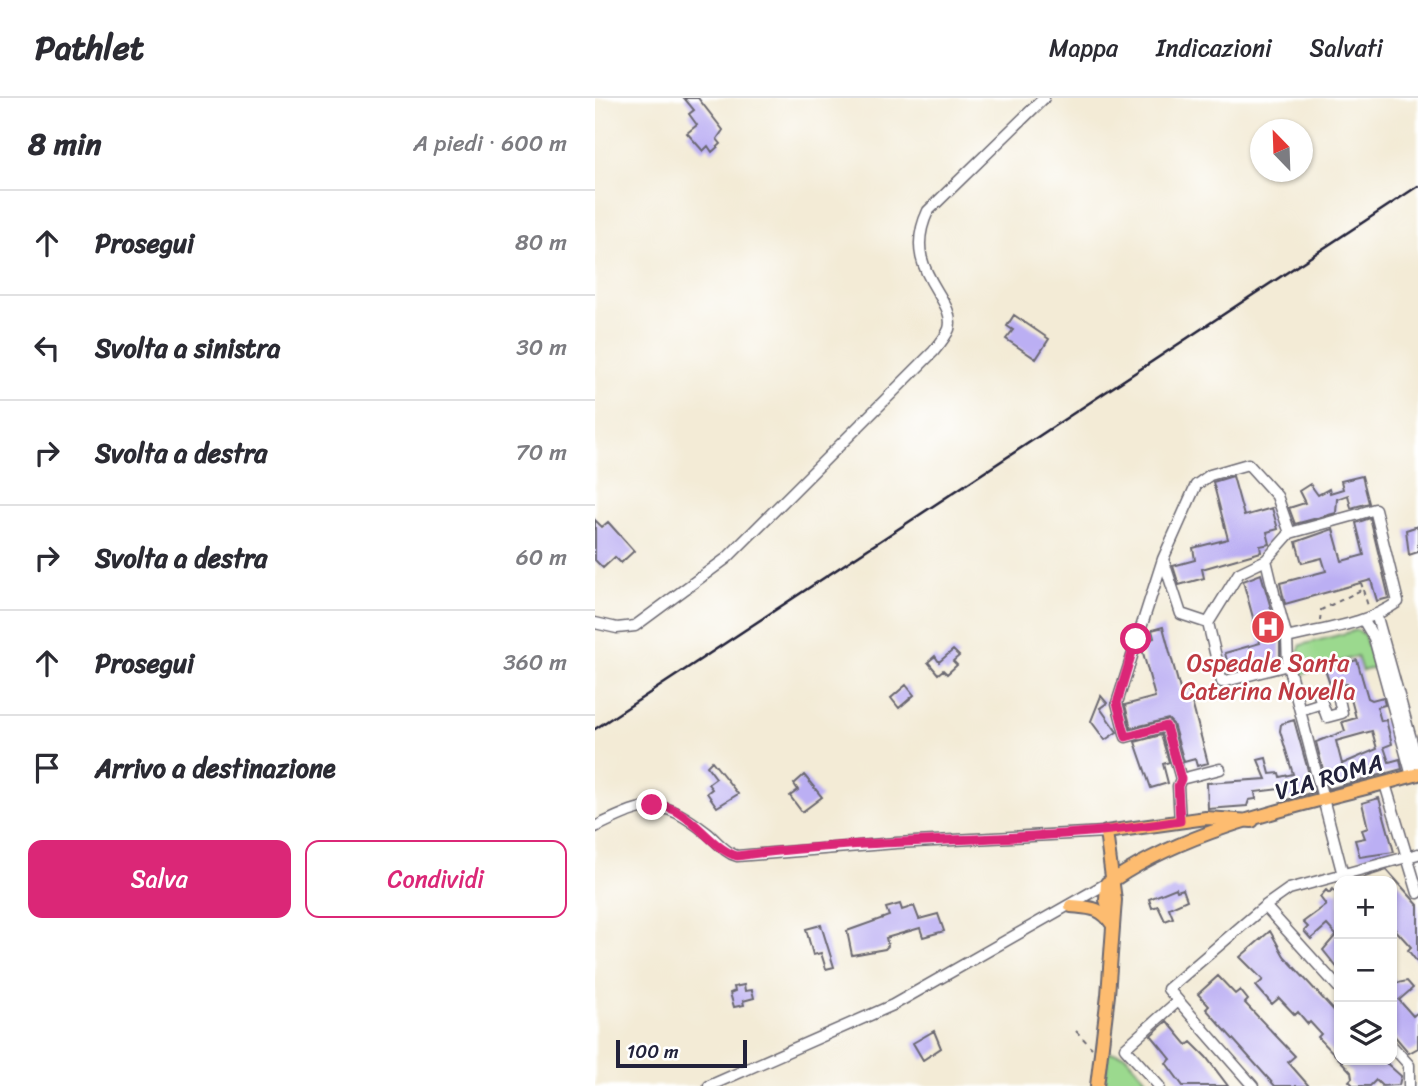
<!DOCTYPE html>
<html lang="it">
<head>
<meta charset="utf-8">
<style>
  body { margin:0; font-family:Sriracha,sans-serif; background:#f2f2f3; color:#2b2b33 }
  .controls { position:absolute; right:21px; bottom:21px; display:grid; overflow:hidden; border-radius:14px; box-shadow:0 2px 5px #0004 }
  .controls button { width:63px; height:63px; display:grid; place-items:center; padding:0; border:0; border-bottom:2px solid #e1e1e2; background:#fff; color:#2b2b33; font:35px sans-serif }
  .compass { position:absolute; left:655px; top:21px; width:63px; height:63px; border-radius:50%; background:#fff; box-shadow:0 2px 5px #0004; rotate:337deg }
  .scale { position:absolute; left:21px; bottom:18px; width:131px; box-sizing:border-box; padding-left:7px; border:4px solid #22223b; border-top:0; font-size:19px; line-height:24px; white-space:nowrap; color:#22223b; -webkit-text-stroke:5px #fff; paint-order:stroke }
  .stop { position:absolute; width:21px; height:21px; margin:-16px; border:5px solid #db2777; border-radius:50%; background:#fff }
  .stop.end { background:#db2777; border-color:#fff; box-shadow:0 2px 7px #0008 }
  .list { margin:0; padding:0; list-style:none }
  h2 { display:flex; justify-content:space-between; align-items:center; height:91px; margin:0; padding:0 28px; font-size:30px }
  h2 small { font-size:23px; font-weight:400; color:#7c7c81 }
  .list li { display:grid; grid-template-columns:46px 1fr auto; gap:21px; align-items:center; box-sizing:border-box; height:105px; padding:0 28px; border-top:2px solid #e1e1e2 }
  .list b { display:block; font-size:26px; white-space:nowrap }
  .list em { font-size:23px; font-style:normal; color:#7c7c81 }
  .actions { display:flex; gap:14px; padding:21px 28px }
  .actions a { flex:1; padding:16px 0; border:2px solid #db2777; border-radius:14px; text-align:center; font-size:24px; color:#db2777 }
  .actions .main { background:#db2777; color:#fff }
  .icon { flex:none; width:38px; height:38px; fill:none; stroke:currentColor; stroke-width:2; stroke-linecap:round; stroke-linejoin:round }
  .map { position:relative; flex:none; width:823px; height:988px; overflow:hidden }
  header { display:flex; align-items:center; gap:42px; box-sizing:border-box; height:98px; padding:0 35px; background:#fff; border-bottom:2px solid #e1e1e2 }
  header strong { font-size:33px }
  nav { display:flex; gap:38px; margin-inline-start:auto; font-size:24px }
  main { display:flex }
  aside { flex:1; background:#fff }
  .map>svg:first-child { display:block }
  .green { fill:#9bd98e; stroke:#5e7e64; stroke-width:2 }
  .building { fill:#bbaff3; fill-rule:evenodd }
  .lines { fill:none; stroke-linecap:round; stroke-linejoin:round }
  .minor-casing { stroke:#6b6871; stroke-width:13 }
  .major-casing { stroke:#6b6871; stroke-width:16 }
  .path { stroke:#6b6871; stroke-width:2; stroke-dasharray:5 5; stroke-linecap:butt }
  .minor { stroke:#fff; stroke-width:10 }
  .major { stroke:#fdbc70; stroke-width:12 }
  .rail { stroke:#22223b; stroke-width:2.5 }
  .route { stroke:#db2777; stroke-width:9 }
  .labels { text-anchor:middle; stroke-width:5; stroke-linejoin:round; paint-order:stroke }
  .health-label { font-size:24px; fill:#be3a42; stroke:#fff }
  .street-label { font-size:24px; fill:#22223b; stroke:#fff }
</style>
</head>
<body>
<header>
<strong>Pathlet</strong>
<nav><a>Mappa</a><a>Indicazioni</a><a>Salvati</a></nav>
</header>
<main>
<aside>
<h2>8 min<small>A piedi · 600 m</small></h2>
<ul class="list">
<li><svg class="icon" aria-label="ahead" viewBox="0 0 24 24"><path d="M12 20V5M6 11l6-6 6 6"/></svg><div><b>Prosegui</b></div><em>80 m</em></li>
<li><svg class="icon" aria-label="left" viewBox="0 0 24 24"><path d="M17 20v-9H6M10 6l-5 5 5 5"/></svg><div><b>Svolta a sinistra</b></div><em>30 m</em></li>
<li><svg class="icon" aria-label="right" viewBox="0 0 24 24"><path d="M7 20v-9h11M14 6l5 5-5 5"/></svg><div><b>Svolta a destra</b></div><em>70 m</em></li>
<li><svg class="icon" aria-label="right" viewBox="0 0 24 24"><path d="M7 20v-9h11M14 6l5 5-5 5"/></svg><div><b>Svolta a destra</b></div><em>60 m</em></li>
<li><svg class="icon" aria-label="ahead" viewBox="0 0 24 24"><path d="M12 20V5M6 11l6-6 6 6"/></svg><div><b>Prosegui</b></div><em>360 m</em></li>
<li><svg class="icon" aria-label="arrive" viewBox="0 0 24 24"><path d="M6 21V4h12l-3 4 3 4H6"/></svg><div><b>Arrivo a destinazione</b></div></li>
</ul>
<div class="actions"><a class="main">Salva</a><a>Condividi</a></div>
</aside>
<div class="map">
<svg width="823" height="988" viewBox="0 0 823 988">
  <rect width="100%" height="100%" fill="#fff"/>
  <filter id="ink" filterUnits="userSpaceOnUse"><feTurbulence type="fractalNoise" baseFrequency=".0143" numOctaves="2"/><feDisplacementMap in="SourceGraphic" scale="14" xChannelSelector="R" yChannelSelector="G"/><feConvolveMatrix kernelMatrix="1 2 1 2 8 2 1 2 1" color-interpolation-filters="sRGB"/></filter>
  <filter id="wash" filterUnits="userSpaceOnUse"><feTurbulence type="fractalNoise" baseFrequency=".00686" numOctaves="4" result="noise"/><feDisplacementMap in="SourceGraphic" scale="28" xChannelSelector="R" yChannelSelector="G"/><feGaussianBlur stdDeviation="1.57" result="paint"/><feColorMatrix in="noise" values="0 0 0 0 0 0 0 0 0 0 0 0 0 0 0 0 0 1.4 0 .05"/><feComposite in="paint" operator="in"/></filter>
  <g filter="url(#wash)">
    <rect width="100%" height="100%" fill="#f3ebd6"/>
    <!-- green -->
    <path class="green" d="M 762,532 L 769,536 L 779,570 L 767,573 L 762,558 L 703,578 L 699,561 L 706,547 Z
      M 513,954 L 530,957 L 557,988 L 510,988 Z"/>
    <g id="blocks">
      <!-- building -->
      <path class="building" d="M 89,0 L 103,0 L 128,32 L 122,41 L 126,46 L 117,54 L 113,48 L 108,53 L 92,35 L 102,27 L 94,16 L 99,12 Z
        M 419,217 L 454,241 L 441,261 L 411,241 L 418,232 L 412,228 Z
        M 638,378 L 649,418 L 677,410 L 683,431 L 672,434 L 675,446 L 665,448 L 666,454 L 607,471 L 609,480 L 584,487 L 578,468 L 600,462 L 598,450 L 633,441 L 618,384 Z
        M 767,378 L 774,405 L 756,410 L 753,397 L 742,401 L 741,415 L 700,426 L 694,410 L 710,405 L 704,393 L 715,386 L 723,397 L 734,391 L 735,395 L 748,391 L 746,383 Z
        M 775,420 L 794,500 L 782,503 L 776,482 L 690,506 L 685,485 L 731,473 L 727,460 L 707,465 L 701,444 L 738,431 L 747,463 L 769,457 L 761,425 Z
        M 0,422 L 7,429 L 13,424 L 39,453 L 26,465 L 20,459 L 8,470 L 0,462 Z
        M 823,428 L 823,454 L 814,457 L 811,432 Z
        M 666,476 L 685,541 L 685,561 L 635,574 L 630,555 L 665,545 L 648,483 Z
        M 568,529 L 586,595 L 594,593 L 613,665 L 602,668 L 600,661 L 589,664 L 578,626 L 573,621 L 536,630 L 530,607 L 560,599 L 547,551 L 550,543 L 559,540 L 557,532 Z
        M 358,552 L 364,558 L 358,563 L 362,567 L 352,576 L 348,572 L 343,576 L 333,564 L 340,558 L 344,564 Z
        M 762,562 L 773,600 L 777,602 L 788,599 L 790,607 L 782,609 L 786,623 L 791,622 L 797,646 L 789,649 L 794,664 L 805,661 L 807,671 L 733,691 L 721,644 L 750,633 L 747,624 L 761,620 L 752,586 L 735,586 L 730,571 ZM 777,633 L 782,651 L 747,666 L 741,643 Z
        M 311,587 L 319,597 L 304,610 L 296,600 Z
        M 506,598 L 512,605 L 505,610 L 522,634 L 510,642 L 496,623 Z
        M 699,622 L 719,694 L 691,702 L 687,701 L 684,691 L 660,694 L 661,701 L 654,702 L 652,708 L 613,711 L 612,685 L 671,681 L 663,662 L 671,660 L 675,676 L 684,675 L 685,679 L 698,676 L 685,633 L 686,626 Z
        M 566,637 L 574,664 L 568,666 L 573,685 L 556,690 L 540,644 Z
        M 117,663 L 143,696 L 122,709 L 112,695 L 117,691 L 113,686 L 121,680 L 112,668 Z
        M 209,677 L 227,699 L 207,714 L 195,698 L 203,692 L 199,686 Z
        M 784,700 L 799,754 L 765,759 L 760,742 L 770,740 L 767,732 L 773,730 L 767,705 Z
        M 792,772 L 823,807 L 823,865 L 813,852 L 816,849 L 797,828 L 797,783 L 757,783 Z
        M 581,790 L 582,793 L 588,791 L 592,802 L 574,810 L 578,820 L 570,823 L 563,808 L 557,810 L 554,801 Z
        M 738,791 L 741,795 L 744,792 L 744,872 L 728,852 L 741,837 L 732,827 L 716,841 L 709,833 L 713,829 L 708,824 L 731,807 L 725,799 L 731,792 L 734,795 Z
        M 305,806 L 307,812 L 319,808 L 324,821 L 343,816 L 349,833 L 328,839 L 325,830 L 291,840 L 293,848 L 290,851 L 257,857 L 252,833 L 294,818 L 291,810 Z
        M 226,827 L 239,869 L 231,871 L 226,855 L 218,857 L 211,831 Z
        M 675,833 L 689,858 L 744,918 L 744,961 L 723,939 L 726,936 L 715,924 L 713,926 L 703,914 L 700,917 L 684,900 L 677,906 L 661,888 L 668,882 L 645,859 Z
        M 623,878 L 640,896 L 645,892 L 653,902 L 650,905 L 700,958 L 693,964 L 714,988 L 680,988 L 611,911 L 614,908 L 603,896 Z
        M 797,878 L 803,885 L 812,883 L 818,890 L 804,902 L 818,918 L 823,914 L 823,950 L 814,955 L 797,935 Z
        M 149,887 L 150,893 L 157,892 L 159,900 L 148,903 L 149,907 L 139,909 L 135,895 L 140,893 L 139,889 Z
        M 572,923 L 592,947 L 596,944 L 611,959 L 633,988 L 588,988 L 571,965 L 576,961 L 556,937 Z
        M 339,933 L 346,950 L 328,962 L 318,945 Z
        M 745,962 L 788,962 L 806,978 L 804,987 L 787,988 L 781,982 L 775,988 L 759,988 L 754,983 L 757,980 L 756,974 Z"/>
    </g>
  </g>
  <g filter="url(#ink)">
    <use href="#blocks" fill-opacity="0" stroke="#6b6871" stroke-width="2"/>
    <g class="lines">
      <!-- minor casing -->
      <g class="minor-casing">
        <path id="minor" d="M 568,461 L 522,605 L 531,639 L 571,628 L 586,681 L 625,671
          M 671,462 L 644,475 L 613,525 L 627,584 L 693,567
          M 679,495 L 671,462 L 695,435 L 764,416
          M 681,500 L 692,540
          M 782,519 L 823,666
          M 769,523 L 779,540 L 817,678
          M 0,525 L 22,530 L 40,528 L 132,460 L 338,254 C 343,248 351,239 354,231 C 363,199 304,174 333,113 L 449,0
          M 613,525 L 586,516 L 568,461 L 601,387 L 615,377 L 653,366 L 682,398 L 695,435
          M 705,612 L 727,605 L 732,619 L 747,615 L 742,592 L 724,597 L 727,605
          M 790,686 L 823,795
          M 585,724 L 583,688 L 586,681
          M 0,729 C 53,704 63,697 112,735 C 122,743 130,755 142,758 L 301,745 L 511,734
          M 748,777 L 693,567 L 692,540 C 731,530 770,527 803,504 L 780,411 L 767,415
          M 670,808 L 744,890
          M 797,948 L 814,967 L 814,988
          M 114,988 L 298,907 L 516,783
          M 564,988 L 530,950 L 583,903
          M 658,988 L 573,891 L 670,808 L 694,791 L 823,756"/>
      </g>
      <!-- major casing -->
      <g class="major-casing">
        <path id="major" d="M 520,781 C 605,724 725,704 823,676
          M 512,785 L 511,802 L 517,819
          M 476,808 C 495,810 506,809 517,826
          M 502,988 L 513,897 L 520,802 L 511,734 L 611,720 L 657,723"/>
      </g>
      <!-- path -->
      <path class="path" d="M 768,492 L 773,508
        M 725,523 L 726,512 L 768,491 L 766,485
        M 481,933 L 497,950"/>
      <!-- minor -->
      <use href="#minor" class="minor"/>
      <!-- major -->
      <use href="#major" class="major"/>
      <!-- rail -->
      <path class="rail" d="M 0,631 L 823,88"/>
    </g>
  </g>
  <g class="lines" filter="url(#ink)">
    <!-- route -->
    <path class="route" d="M 57,707 C 93,705 114,751 142,758 C 289,737 439,747 585,723 L 583,688 L 586,681 L 571,628 L 531,639 L 522,605 L 541,541"/>
  </g>
  <!-- icons -->
  <defs>
    <g id="hospital-disc" transform="scale(1.75)"><circle r="9.5" fill="#e0444e" stroke="#fff"/><path d="M-5-5h3v3.5h4V-5h3V5h-3V1.5h-4V5h-3Z" fill="#fff"/></g>
  </defs>
  <g fill-rule="evenodd">
    <use href="#hospital-disc" x="673" y="529"/>
  </g>
  <g class="labels">
    <!-- health labels -->
    <g class="health-label">
      <text x="673" y="573">Ospedale Santa<tspan x="673" dy="28">Caterina Novella</tspan></text>
    </g>
    <!-- street labels -->
    <g class="street-label">
      <text transform="translate(734 679) rotate(-16)" y="8">VIA ROMA</text>
    </g>
  </g>
</svg>
<div class="controls">
<button>+</button>
<button>−</button>
<button><svg class="icon" aria-label="layers" viewBox="0 0 24 24"><path d="M12 4l9 5-9 5-9-5zM3 14l9 5 9-5"/></svg></button>
</div>
<svg class="compass" viewBox="-18 -18 36 36"><path d="M0-13l5 13h-10z" fill="#e53935"/><path d="M0 13l5-13h-10z" fill="#7c7c81"/></svg>
<div class="scale">100 m</div>
<div class="stop" style="left:541px;top:541px"></div>
<div class="stop end" style="left:57px;top:707px"></div>
</div>
</main>
</body>
</html>
